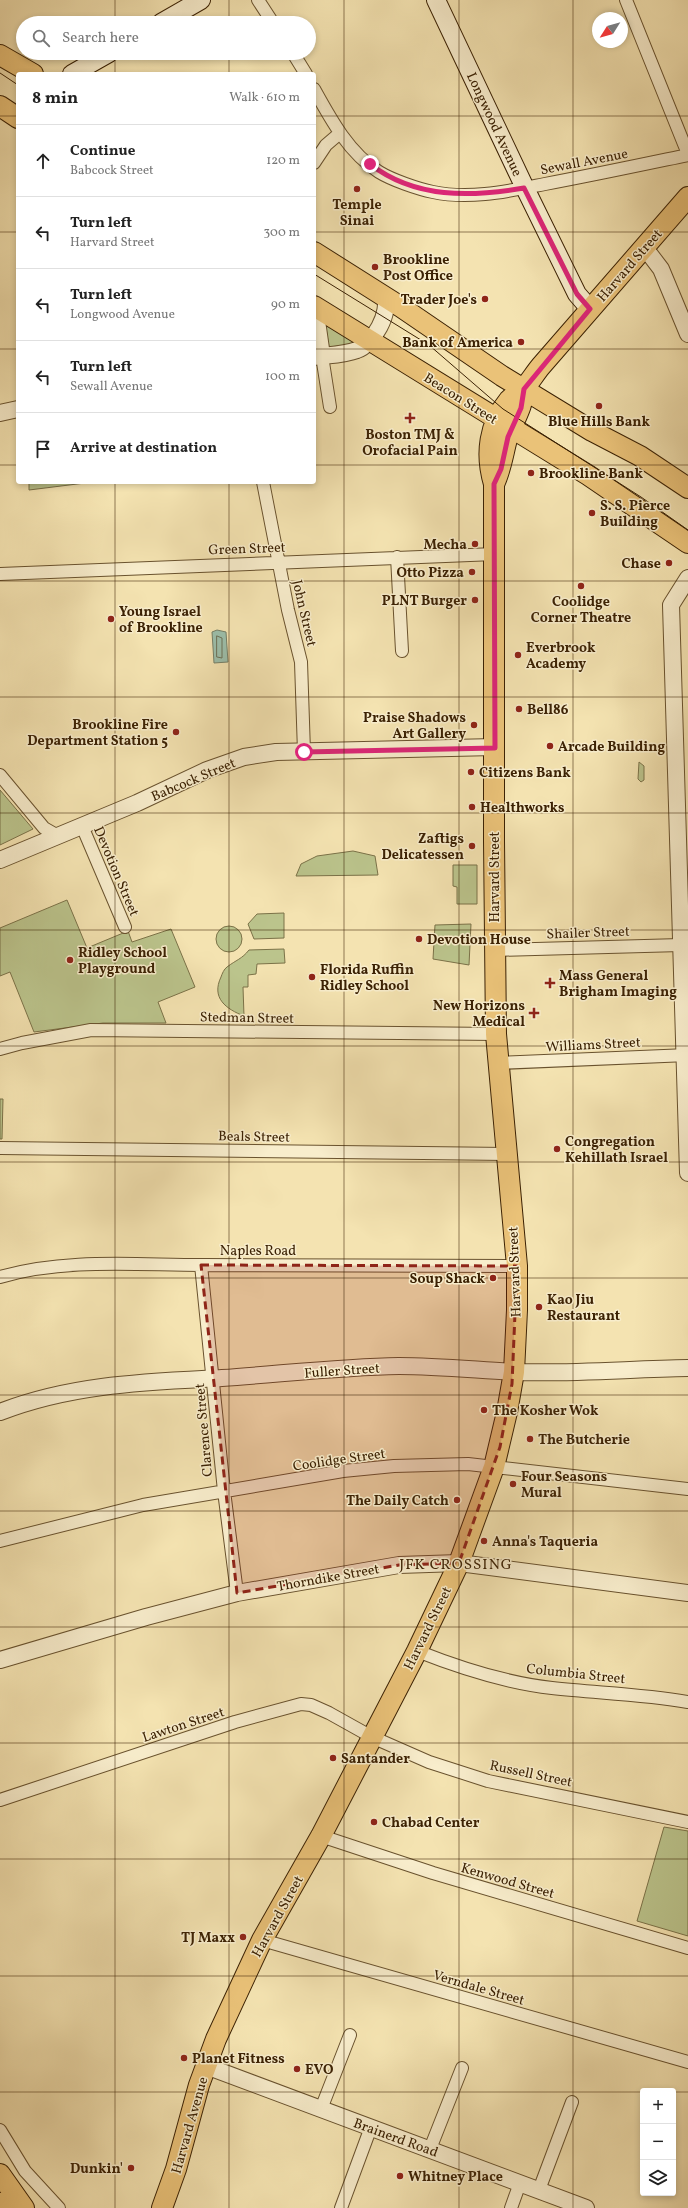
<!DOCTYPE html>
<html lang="en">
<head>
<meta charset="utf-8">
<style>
  body { margin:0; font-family:Vollkorn,serif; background:#f6f6f6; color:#222 }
  .controls { position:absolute; right:12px; bottom:12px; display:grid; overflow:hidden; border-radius:4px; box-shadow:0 2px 6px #0003 }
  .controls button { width:36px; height:36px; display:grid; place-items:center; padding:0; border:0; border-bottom:1px solid #e0e0e0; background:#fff; color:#222; font:20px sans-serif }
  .compass { position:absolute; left:592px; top:12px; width:36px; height:36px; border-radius:50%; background:#fff; box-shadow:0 2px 6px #0003; rotate:233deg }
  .stop { position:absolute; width:12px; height:12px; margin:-9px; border:3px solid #db2777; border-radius:50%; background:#fff }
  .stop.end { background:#db2777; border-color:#fff; box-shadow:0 1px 4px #0008 }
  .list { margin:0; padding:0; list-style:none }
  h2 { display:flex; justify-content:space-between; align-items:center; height:52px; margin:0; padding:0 16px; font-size:17px }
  h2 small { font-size:13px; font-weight:400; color:#767676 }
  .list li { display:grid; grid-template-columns:26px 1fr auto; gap:12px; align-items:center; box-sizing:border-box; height:72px; padding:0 16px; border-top:1px solid #e0e0e0 }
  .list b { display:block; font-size:15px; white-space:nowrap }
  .list p { margin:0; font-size:13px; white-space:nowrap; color:#767676 }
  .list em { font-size:13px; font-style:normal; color:#767676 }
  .icon { flex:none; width:22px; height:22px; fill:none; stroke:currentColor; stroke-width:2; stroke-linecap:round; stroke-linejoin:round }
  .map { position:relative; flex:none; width:688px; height:2208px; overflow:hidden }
  .search { position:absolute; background:#fff; box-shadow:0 2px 6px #0003; left:16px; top:16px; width:300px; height:44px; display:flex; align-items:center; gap:10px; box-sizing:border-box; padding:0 14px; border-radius:22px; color:#767676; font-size:15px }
  .panel { position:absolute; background:#fff; box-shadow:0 2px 6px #0003; left:16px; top:72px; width:300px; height:412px; border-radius:4px }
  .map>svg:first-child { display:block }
  .green { fill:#bbc48c; stroke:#7b7248 }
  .water { fill:#9cbeaa; stroke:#757f67 }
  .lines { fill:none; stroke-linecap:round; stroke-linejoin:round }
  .shore { stroke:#6c7056; stroke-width:1 }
  .minor-casing { stroke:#69522e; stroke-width:14 }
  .tertiary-casing { stroke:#69522e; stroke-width:18 }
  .secondary-casing { stroke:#3b2103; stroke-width:20 }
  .primary-casing { stroke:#3b2103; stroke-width:22 }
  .minor { stroke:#f8edcc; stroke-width:12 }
  .tertiary { stroke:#f8edcc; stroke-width:16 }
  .secondary { stroke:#f8edcc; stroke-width:18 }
  .primary { stroke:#eac278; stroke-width:20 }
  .tram { stroke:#3b2103; stroke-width:1 }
  .route { stroke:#db2777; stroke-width:5 }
  .marked { fill:#8f2418; fill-opacity:0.2; stroke:#8f2418; stroke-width:3; stroke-dasharray:8 5; stroke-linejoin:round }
  .grid { fill:none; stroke:#3b2103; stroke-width:1; stroke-opacity:0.55 }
  .poi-dot { fill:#8f2418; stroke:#f8edcc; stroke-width:1.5 }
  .labels { text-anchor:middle; stroke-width:3; stroke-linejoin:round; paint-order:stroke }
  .street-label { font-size:14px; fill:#3b2103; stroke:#f8edcc }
  .poi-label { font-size:14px; font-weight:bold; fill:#3b2103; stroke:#f8edcc; text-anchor:start }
  .neighbourhood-label { font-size:15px; letter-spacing:1px; fill:#3b2103; stroke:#f8edcc }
</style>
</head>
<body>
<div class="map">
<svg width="688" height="2208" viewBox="0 0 688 2208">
  <rect width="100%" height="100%" fill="#f4e3b1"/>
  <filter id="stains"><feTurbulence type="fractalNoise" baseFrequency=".005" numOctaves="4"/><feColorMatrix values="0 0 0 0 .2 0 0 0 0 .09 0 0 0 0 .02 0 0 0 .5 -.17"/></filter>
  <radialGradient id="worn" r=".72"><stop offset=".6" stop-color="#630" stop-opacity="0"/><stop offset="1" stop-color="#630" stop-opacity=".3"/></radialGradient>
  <!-- green -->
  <path class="green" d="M 328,325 L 357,344 L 329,347 L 326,328 Z
    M 29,482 L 93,482 L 29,490 Z
    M 639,762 L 644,766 L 644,780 L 641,782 L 638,779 Z
    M 0,790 L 33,829 L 0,845 Z
    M 353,851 L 375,856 L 378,875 L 296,876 L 301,864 L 317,856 Z
    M 453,865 L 477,865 L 477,904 L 457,904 L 457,887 L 453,886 Z
    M 67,900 L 87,948 L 128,931 L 132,942 L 171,929 L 195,987 L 158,1002 L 166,1023 L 103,1023 L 34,1032 L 10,972 L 0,976 L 0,928 Z
    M 284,913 L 284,938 L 254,939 L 248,924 L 257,914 Z
    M 471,924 L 469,965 L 433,959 L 435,925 Z
    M216 939a13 13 0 1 1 26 0a13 13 0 1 1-26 0Z
    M 284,949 L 285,963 L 257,964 L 256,974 L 248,975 L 248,987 L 243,987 L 244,1016 C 226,1009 211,998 221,977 C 222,974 224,969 227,967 C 236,960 242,959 249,950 Z
    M 0,1099 L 3,1099 L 2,1139 L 0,1139 Z
    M 664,1827 L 688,1831 L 688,1936 L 637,1921 Z"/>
  <!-- water -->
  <path class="water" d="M 217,630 L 226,632 L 228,662 L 214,663 L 212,632 Z"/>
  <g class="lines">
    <!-- shore -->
    <path class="shore" d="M 217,636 L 222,638 L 222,658 L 217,657 Z"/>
    <!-- minor casing -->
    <g class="minor-casing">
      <path id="minor" d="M 258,0 L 273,23
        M 626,0 L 688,154
        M 293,53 L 306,74
        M 314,89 C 331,120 349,153 379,172 C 392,180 418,189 433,192 C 470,200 509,191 545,184 C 593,175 640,165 688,155
        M 314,163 L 326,145 L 340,133
        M 322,356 L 330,407
        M 263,482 L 288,610 L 301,662 L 304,752
        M 397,557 L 402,651
        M 0,574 L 495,554
        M 0,775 L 44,828 L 58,836
        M 82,826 L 125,927
        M 495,950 L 681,945
        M 0,1049 L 22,1043 L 91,1030 L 496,1034
        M 499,1063 L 688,1055
        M 0,1148 L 507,1154
        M 201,1265 L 224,1491 L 237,1593
        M 0,1277 C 65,1258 135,1265 202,1265 C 307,1266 412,1265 517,1266
        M 0,1541 L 143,1505 L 343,1471 L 394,1466 L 468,1464 L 688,1489
        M 417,1651 C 460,1668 506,1683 552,1688 C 597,1693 643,1694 688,1702
        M 0,1800 L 235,1722 L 301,1704 L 311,1705 L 329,1713 L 372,1737 L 429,1762 L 488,1781 L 688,1822
        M 321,1836 L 433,1873 L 688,1948
        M 262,1940 L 688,2062
        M 321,2109 L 350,2035
        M 0,2130 L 25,2171 L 59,2208
        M 430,2149 L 462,2068
        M 539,2190 L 572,2102
        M 341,2208 L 371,2127
        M 511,2208 L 520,2183"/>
    </g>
    <!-- tertiary casing -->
    <g class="tertiary-casing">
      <path id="tertiary" d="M 645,248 L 661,269 L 688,334
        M 315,307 L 322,356
        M 314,357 C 328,355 344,355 357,350 C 373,345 392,311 384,296
        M 0,413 L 18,409
        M 688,578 L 671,605 L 688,1173
        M 0,860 L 137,803 L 207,770 L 244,757 L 276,752 L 495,747
        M 0,1412 C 72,1384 146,1382 222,1378 C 281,1374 340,1367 399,1366 C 438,1366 476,1370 514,1372 C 572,1374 630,1369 688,1368
        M 0,1660 L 146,1617 L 237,1593 L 399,1565 L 459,1563 L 688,1593
        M 206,2066 L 586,2208"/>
    </g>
    <!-- secondary casing -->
    <g class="secondary-casing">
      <path id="secondary" d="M 436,0 L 525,188 L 577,294 L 590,309
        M 161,23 L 201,0
        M 72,74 L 109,53"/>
    </g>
    <!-- primary casing -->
    <g class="primary-casing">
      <path id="primary" d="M 0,55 L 33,74
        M 0,106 L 18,118
        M 314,252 L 401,307 L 502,376 L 592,431 L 640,456 L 688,488
        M 314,306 L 588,475 L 688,543
        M 494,484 C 501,470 503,454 507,439 C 513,421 523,408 524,389
        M 0,2174 L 24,2208
        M 0,2203 L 4,2208
        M 162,2208 L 176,2169 L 199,2085 L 216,2039 L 262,1940 L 321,1836 L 417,1651 L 459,1563 L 494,1467 L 507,1412 L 514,1372 L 517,1310 L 517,1266 L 496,1034 L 494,841 L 494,484 C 485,454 489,424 509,400 C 514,395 520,392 524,388 C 530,382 535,373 541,366 L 688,197"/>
    </g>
    <!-- minor -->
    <use href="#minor" class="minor"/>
    <!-- tertiary -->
    <use href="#tertiary" class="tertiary"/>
    <!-- secondary -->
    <use href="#secondary" class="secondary"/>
    <!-- primary -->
    <use href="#primary" class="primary"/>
    <!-- tram -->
    <path class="tram" d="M 0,73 L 18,85
      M 314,274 L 429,345 L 503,409 L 641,497 L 688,530"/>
  </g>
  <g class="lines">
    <!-- route -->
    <path class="route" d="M 304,752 L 495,748 L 494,484 L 501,469 L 508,437 L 521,408 L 524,389 L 590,309 L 577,294 L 524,188 C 471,197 415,199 370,164"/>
  </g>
  <!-- marked area -->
  <path class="marked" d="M 201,1265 L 517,1266 L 512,1384 L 500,1447 L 459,1563 L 399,1565 L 237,1593 Z"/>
  <!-- grid -->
  <path class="grid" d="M 115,0 L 115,23M 229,0 L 229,23M 344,0 L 344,2208M 459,0 L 459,2208M 573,0 L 573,2208M 115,53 L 115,74M 229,53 L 229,74M 0,116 L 18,116M 314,116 L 688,116M 0,232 L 18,232M 314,232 L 688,232M 0,349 L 18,349M 314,349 L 688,349M 0,465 L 18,465M 314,465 L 688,465M 115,482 L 115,2208M 229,482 L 229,2208M 0,581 L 688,581M 0,697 L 688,697M 0,813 L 688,813M 0,930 L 688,930M 0,1046 L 688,1046M 0,1162 L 688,1162M 0,1278 L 688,1278M 0,1395 L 688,1395M 0,1511 L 688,1511M 0,1627 L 688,1627M 0,1743 L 688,1743M 0,1859 L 688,1859M 0,1976 L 688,1976M 0,2092 L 643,2092M 673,2092 L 688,2092"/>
  <!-- markers -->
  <g class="poi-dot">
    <circle cx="357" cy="189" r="4"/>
    <circle cx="375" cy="267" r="4"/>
    <circle cx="485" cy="299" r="4"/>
    <circle cx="521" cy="342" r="4"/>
    <circle cx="599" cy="406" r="4"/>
    <path d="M408 412h4v4h4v4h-4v4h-4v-4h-4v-4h4z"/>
    <circle cx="531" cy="473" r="4"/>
    <circle cx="592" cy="513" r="4"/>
    <circle cx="475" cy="544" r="4"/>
    <circle cx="669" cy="563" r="4"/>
    <circle cx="472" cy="572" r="4"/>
    <circle cx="581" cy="586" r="4"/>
    <circle cx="475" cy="600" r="4"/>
    <circle cx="111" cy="619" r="4"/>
    <circle cx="518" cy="655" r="4"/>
    <circle cx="519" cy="709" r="4"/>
    <circle cx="474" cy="725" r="4"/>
    <circle cx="176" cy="732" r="4"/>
    <circle cx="550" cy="746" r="4"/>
    <circle cx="471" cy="772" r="4"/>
    <circle cx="472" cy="807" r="4"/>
    <circle cx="472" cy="846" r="4"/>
    <circle cx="419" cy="939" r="4"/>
    <circle cx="70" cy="960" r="4"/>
    <circle cx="312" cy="977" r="4"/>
    <path d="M548 977h4v4h4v4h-4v4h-4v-4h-4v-4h4z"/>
    <path d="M532 1007h4v4h4v4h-4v4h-4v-4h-4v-4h4z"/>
    <circle cx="557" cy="1149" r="4"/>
    <circle cx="493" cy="1278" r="4"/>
    <circle cx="539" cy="1307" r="4"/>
    <circle cx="484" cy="1410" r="4"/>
    <circle cx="530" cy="1439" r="4"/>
    <circle cx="513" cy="1484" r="4"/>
    <circle cx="457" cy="1500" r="4"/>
    <circle cx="484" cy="1541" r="4"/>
    <circle cx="333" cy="1758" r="4"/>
    <circle cx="374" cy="1822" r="4"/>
    <circle cx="243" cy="1937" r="4"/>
    <circle cx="184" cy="2058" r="4"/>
    <circle cx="297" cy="2069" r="4"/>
    <circle cx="131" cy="2168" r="4"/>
    <circle cx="400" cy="2176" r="4"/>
  </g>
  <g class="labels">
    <!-- street labels -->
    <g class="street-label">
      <text transform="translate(495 124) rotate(65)" y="5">Longwood Avenue</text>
      <text transform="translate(584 161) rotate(-11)" y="5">Sewall Avenue</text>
      <text transform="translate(629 265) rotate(-49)" y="5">Harvard Street</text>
      <text transform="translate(461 398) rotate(32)" y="5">Beacon Street</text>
      <text transform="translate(247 548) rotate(-2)" y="5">Green Street</text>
      <text transform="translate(305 613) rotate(77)" y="5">John Street</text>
      <text transform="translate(193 779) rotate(-23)" y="5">Babcock Street</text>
      <text transform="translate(117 871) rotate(67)" y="5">Devotion Street</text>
      <text transform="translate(494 877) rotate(-90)" y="5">Harvard Street</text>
      <text transform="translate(588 932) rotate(-2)" y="5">Shailer Street</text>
      <text transform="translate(247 1017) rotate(1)" y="5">Stedman Street</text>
      <text transform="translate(593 1044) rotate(-3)" y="5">Williams Street</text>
      <text transform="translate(254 1136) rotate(1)" y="5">Beals Street</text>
      <text x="258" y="1255">Naples Road</text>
      <text transform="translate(514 1272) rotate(-92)" y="5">Harvard Street</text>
      <text transform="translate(342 1370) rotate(-4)" y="5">Fuller Street</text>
      <text transform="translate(203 1430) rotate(-95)" y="5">Clarence Street</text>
      <text transform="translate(339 1459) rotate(-8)" y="5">Coolidge Street</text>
      <text transform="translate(328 1577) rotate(-10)" y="5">Thorndike Street</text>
      <text transform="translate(427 1628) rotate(-64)" y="5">Harvard Street</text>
      <text transform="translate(576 1673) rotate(6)" y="5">Columbia Street</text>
      <text transform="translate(183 1724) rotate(-18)" y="5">Lawton Street</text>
      <text transform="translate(531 1773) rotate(12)" y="5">Russell Street</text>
      <text transform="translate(508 1880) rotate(16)" y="5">Kenwood Street</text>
      <text transform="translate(277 1916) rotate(-61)" y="5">Harvard Street</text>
      <text transform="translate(479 1987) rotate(16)" y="5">Verndale Street</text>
      <text transform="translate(189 2125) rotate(-74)" y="5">Harvard Avenue</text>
      <text transform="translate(396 2137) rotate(20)" y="5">Brainerd Road</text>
    </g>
    <!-- poi labels -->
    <g class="poi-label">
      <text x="357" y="209" text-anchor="middle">Temple<tspan x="357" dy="16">Sinai</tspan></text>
      <text x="383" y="264">Brookline<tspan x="383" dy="16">Post Office</tspan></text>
      <text x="477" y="304" text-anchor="end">Trader Joe's</text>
      <text x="513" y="347" text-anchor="end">Bank of America</text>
      <text x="599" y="426" text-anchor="middle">Blue Hills Bank</text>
      <text x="410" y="439" text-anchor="middle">Boston TMJ &amp;<tspan x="410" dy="16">Orofacial Pain</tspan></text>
      <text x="539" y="478">Brookline Bank</text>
      <text x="600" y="510">S. S. Pierce<tspan x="600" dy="16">Building</tspan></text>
      <text x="467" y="549" text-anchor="end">Mecha</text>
      <text x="661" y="568" text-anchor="end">Chase</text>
      <text x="464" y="577" text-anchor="end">Otto Pizza</text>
      <text x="467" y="605" text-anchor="end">PLNT Burger</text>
      <text x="581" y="606" text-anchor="middle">Coolidge<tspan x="581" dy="16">Corner Theatre</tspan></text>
      <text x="119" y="616">Young Israel<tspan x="119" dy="16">of Brookline</tspan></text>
      <text x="526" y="652">Everbrook<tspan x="526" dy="16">Academy</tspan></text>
      <text x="527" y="714">Bell86</text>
      <text x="466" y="722" text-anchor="end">Praise Shadows<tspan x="466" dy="16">Art Gallery</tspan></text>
      <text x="168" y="729" text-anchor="end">Brookline Fire<tspan x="168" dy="16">Department Station 5</tspan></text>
      <text x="558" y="751">Arcade Building</text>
      <text x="479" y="777">Citizens Bank</text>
      <text x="480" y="812">Healthworks</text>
      <text x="464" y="843" text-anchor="end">Zaftigs<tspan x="464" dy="16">Delicatessen</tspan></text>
      <text x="427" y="944">Devotion House</text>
      <text x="78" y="957">Ridley School<tspan x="78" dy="16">Playground</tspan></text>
      <text x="320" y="974">Florida Ruffin<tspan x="320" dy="16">Ridley School</tspan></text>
      <text x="559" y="980">Mass General<tspan x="559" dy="16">Brigham Imaging</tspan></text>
      <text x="525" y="1010" text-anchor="end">New Horizons<tspan x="525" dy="16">Medical</tspan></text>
      <text x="565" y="1146">Congregation<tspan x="565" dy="16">Kehillath Israel</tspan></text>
      <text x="485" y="1283" text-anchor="end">Soup Shack</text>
      <text x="547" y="1304">Kao Jiu<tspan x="547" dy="16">Restaurant</tspan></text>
      <text x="492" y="1415">The Kosher Wok</text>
      <text x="538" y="1444">The Butcherie</text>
      <text x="521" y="1481">Four Seasons<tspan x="521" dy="16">Mural</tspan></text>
      <text x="449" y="1505" text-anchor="end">The Daily Catch</text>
      <text x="492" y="1546">Anna's Taqueria</text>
      <text x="341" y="1763">Santander</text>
      <text x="382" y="1827">Chabad Center</text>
      <text x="235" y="1942" text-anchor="end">TJ Maxx</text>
      <text x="192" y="2063">Planet Fitness</text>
      <text x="305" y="2074">EVO</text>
      <text x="123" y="2173" text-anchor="end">Dunkin'</text>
      <text x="408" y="2181">Whitney Place</text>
    </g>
    <!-- neighbourhood labels -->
    <g class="neighbourhood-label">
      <text x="456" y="1569">JFK CROSSING</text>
    </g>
  </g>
  <rect width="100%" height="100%" filter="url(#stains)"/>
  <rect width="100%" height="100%" fill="url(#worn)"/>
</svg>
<div class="controls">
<button>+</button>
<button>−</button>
<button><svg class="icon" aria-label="layers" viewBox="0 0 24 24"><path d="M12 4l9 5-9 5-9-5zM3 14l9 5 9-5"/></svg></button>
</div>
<svg class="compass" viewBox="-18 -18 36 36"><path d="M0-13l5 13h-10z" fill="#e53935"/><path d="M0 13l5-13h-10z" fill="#767676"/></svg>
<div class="stop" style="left:304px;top:752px"></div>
<div class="stop end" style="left:370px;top:164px"></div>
<div class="search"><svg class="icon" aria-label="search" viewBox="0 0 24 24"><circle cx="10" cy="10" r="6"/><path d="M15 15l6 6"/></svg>Search here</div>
<section class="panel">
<h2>8 min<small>Walk · 610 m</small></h2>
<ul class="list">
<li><svg class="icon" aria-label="ahead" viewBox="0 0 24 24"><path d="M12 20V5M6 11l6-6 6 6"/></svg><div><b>Continue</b><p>Babcock Street</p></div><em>120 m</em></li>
<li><svg class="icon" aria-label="left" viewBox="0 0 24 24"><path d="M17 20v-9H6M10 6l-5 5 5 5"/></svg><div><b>Turn left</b><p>Harvard Street</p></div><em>300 m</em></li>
<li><svg class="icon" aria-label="left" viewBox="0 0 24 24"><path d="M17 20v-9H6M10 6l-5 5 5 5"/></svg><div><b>Turn left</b><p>Longwood Avenue</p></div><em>90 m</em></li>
<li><svg class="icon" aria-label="left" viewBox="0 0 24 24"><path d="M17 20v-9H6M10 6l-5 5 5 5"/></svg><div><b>Turn left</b><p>Sewall Avenue</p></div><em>100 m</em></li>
<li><svg class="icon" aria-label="arrive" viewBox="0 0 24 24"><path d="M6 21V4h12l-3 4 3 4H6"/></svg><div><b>Arrive at destination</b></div></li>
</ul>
</section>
</div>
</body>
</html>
